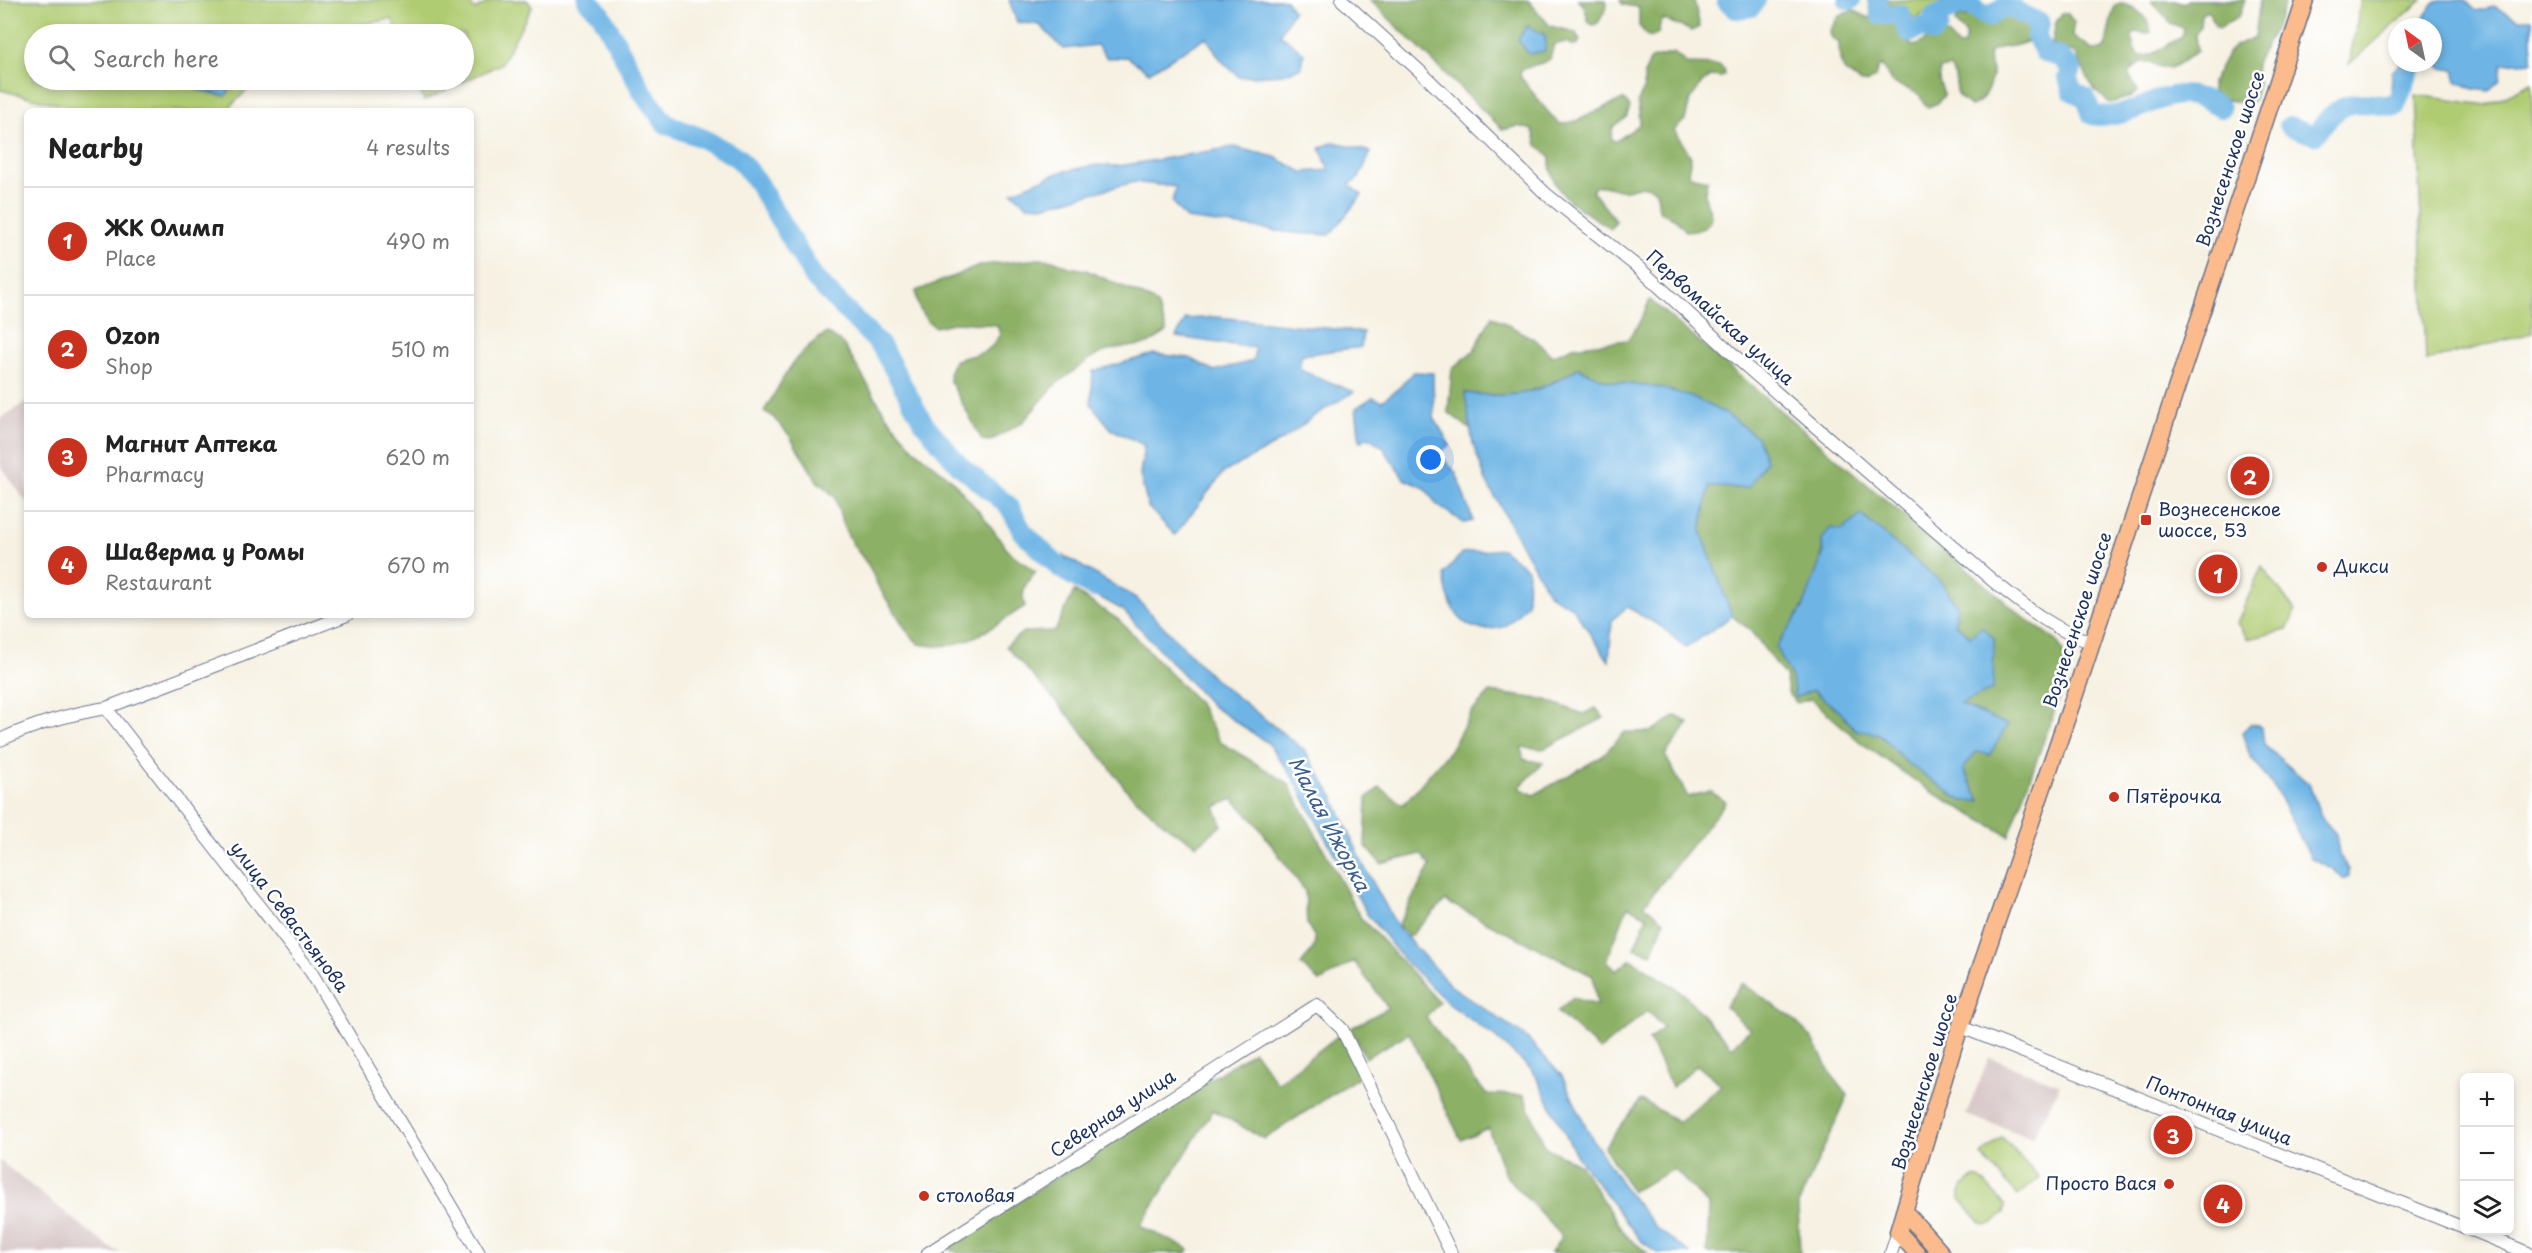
<!DOCTYPE html>
<html lang="en">
<head>
<meta charset="utf-8">
<style>
  body { margin:0; font-family:"Playpen Sans",sans-serif; background:#f2f2f2; color:#222 }
  .controls { position:absolute; right:18px; bottom:18px; display:grid; overflow:hidden; border-radius:9px; box-shadow:0 3px 9px #0003 }
  .controls button { width:54px; height:54px; display:grid; place-items:center; padding:0; border:0; border-bottom:2px solid #e0e0e0; background:#fff; color:#222; font:30px sans-serif }
  .compass { position:absolute; left:2388px; top:18px; width:54px; height:54px; border-radius:50%; background:#fff; box-shadow:0 3px 9px #0003; rotate:327deg }
  .you { position:absolute; left:1431px; top:460px; width:21px; height:21px; margin:-15px; border:4px solid #fff; border-radius:50%; background:#1a73e8; box-shadow:0 0 0 9px #1a73e833 }
  .badge { display:grid; place-items:center; width:39px; height:39px; border-radius:50%; background:#c8321e; color:#fff; font-size:20px; font-weight:700 }
  .pin { position:absolute; translate:-50% -50%; border:3px solid #fff; box-shadow:0 2px 6px #0006 }
  .list { margin:0; padding:0; list-style:none }
  h2 { display:flex; justify-content:space-between; align-items:center; height:78px; margin:0; padding:0 24px; font-size:26px }
  h2 small { font-size:20px; font-weight:400; color:#767676 }
  .list li { display:grid; grid-template-columns:39px 1fr auto; gap:18px; align-items:center; box-sizing:border-box; height:108px; padding:0 24px; border-top:2px solid #e0e0e0 }
  .list b { display:block; font-size:22px; white-space:nowrap }
  .list p { margin:0; font-size:20px; white-space:nowrap; color:#767676 }
  .list em { font-size:20px; font-style:normal; color:#767676 }
  .icon { flex:none; width:33px; height:33px; fill:none; stroke:currentColor; stroke-width:2; stroke-linecap:round; stroke-linejoin:round }
  .map { position:relative; flex:none; width:2532px; height:1253px; overflow:hidden }
  .search { position:absolute; background:#fff; box-shadow:0 3px 9px #0003; left:24px; top:24px; width:450px; height:66px; display:flex; align-items:center; gap:15px; box-sizing:border-box; padding:0 21px; border-radius:33px; color:#767676; font-size:22px }
  .panel { position:absolute; background:#fff; box-shadow:0 3px 9px #0003; left:24px; top:108px; width:450px; height:510px; border-radius:9px }
  .map>svg:first-child { display:block }
  .industrial { fill:#d2bfc0 }
  .green { fill:#b0cc73; stroke:#667e68; stroke-width:1.5 }
  .forest { fill:#8cb065; stroke:#547062; stroke-width:1.5; fill-rule:evenodd }
  .water { fill:#6eb5e5; stroke:#4472a2; stroke-width:1.5 }
  .lines { fill:none; stroke-linecap:round; stroke-linejoin:round }
  .river { stroke:#6eb5e5; stroke-width:20 }
  .minor-casing { stroke:#68738c; stroke-width:14 }
  .major-casing { stroke:#68738c; stroke-width:19 }
  .minor { stroke:#fff; stroke-width:12 }
  .major { stroke:#fbbb8c; stroke-width:16 }
  .poi-dot { fill:#c8321e; stroke:#fff; stroke-width:2 }
  .labels { text-anchor:middle; stroke-width:5; stroke-linejoin:round; paint-order:stroke }
  .street-label { font-size:18px; fill:#1b2f5e; stroke:#fff }
  .poi-label { font-size:18px; fill:#1b2f5e; stroke:#fff; text-anchor:start }
  .water-label { font-size:20px; font-style:italic; fill:#385e8d; stroke:#fff }
</style>
</head>
<body>
<div class="map">
<svg width="2532" height="1253" viewBox="0 0 2532 1253">
  <rect width="100%" height="100%" fill="#fff"/>
  <filter id="ink" filterUnits="userSpaceOnUse"><feTurbulence type="fractalNoise" baseFrequency=".0167" numOctaves="2"/><feDisplacementMap in="SourceGraphic" scale="12" xChannelSelector="R" yChannelSelector="G"/><feConvolveMatrix kernelMatrix="1 2 1 2 8 2 1 2 1" color-interpolation-filters="sRGB"/></filter>
  <filter id="wash" filterUnits="userSpaceOnUse"><feTurbulence type="fractalNoise" baseFrequency=".008" numOctaves="4" result="noise"/><feDisplacementMap in="SourceGraphic" scale="24" xChannelSelector="R" yChannelSelector="G"/><feGaussianBlur stdDeviation="1.35" result="paint"/><feColorMatrix in="noise" values="0 0 0 0 0 0 0 0 0 0 0 0 0 0 0 0 0 1.4 0 .05"/><feComposite in="paint" operator="in"/></filter>
  <g filter="url(#wash)">
    <rect width="100%" height="100%" fill="#f6f1e2"/>
    <!-- industrial -->
    <path class="industrial" d="M 27,401 L 27,503 L 0,465 L 0,419 Z
      M 1989,1057 L 2060,1085 L 2033,1138 L 1966,1115 Z
      M 0,1161 L 109,1247 L 121,1253 L 0,1253 Z"/>
    <!-- green -->
    <path class="green" d="M 0,0 L 467,0 L 475,10 L 492,0 L 527,0 L 532,7 L 501,64 L 424,101 L 416,80 L 464,80 L 464,34 L 398,34 L 392,19 L 302,34 L 34,34 L 34,80 L 257,80 L 226,111 L 86,111 L 0,90 Z
      M 1885,0 L 1946,0 L 1919,17 L 1914,18 L 1899,5 L 1887,3 Z
      M 2361,0 L 2422,0 L 2349,64 Z
      M 2532,83 L 2532,333 L 2426,361 L 2416,95 L 2487,105 Z
      M 2262,566 L 2295,611 L 2287,630 L 2248,639 L 2237,623 Z
      M 2002,1137 L 2039,1178 L 2018,1196 L 1981,1155 Z
      M 1977,1177 L 1981,1179 L 2005,1205 L 2004,1213 C 1997,1219 1992,1228 1982,1224 L 1960,1199 C 1958,1189 1968,1180 1977,1177 Z"/>
    <!-- forest -->
    <path class="forest" d="M 1370,0 L 1528,0 L 1550,26 L 1575,32 L 1580,41 L 1577,45 L 1572,46 L 1568,42 L 1554,44 L 1550,59 C 1540,65 1530,65 1521,71 L 1520,76 L 1543,106 L 1558,123 L 1563,124 L 1576,121 L 1623,99 L 1630,107 L 1626,118 L 1613,127 L 1611,138 L 1615,142 L 1640,124 L 1638,102 L 1644,87 L 1644,74 L 1651,59 L 1674,53 L 1687,64 L 1719,65 L 1724,69 L 1725,74 L 1721,77 L 1711,76 L 1702,83 L 1690,100 L 1685,120 L 1674,130 L 1691,157 L 1688,172 L 1690,176 L 1707,180 C 1707,185 1705,189 1705,194 C 1705,208 1720,217 1702,229 L 1686,231 L 1674,218 L 1660,212 C 1657,206 1659,197 1656,192 C 1647,178 1630,193 1619,190 C 1609,188 1605,184 1595,187 L 1592,191 L 1616,221 L 1611,229 C 1582,209 1548,196 1550,156 L 1537,145 L 1533,130 L 1518,126 L 1503,130 Z
      M 1578,0 L 1606,0 L 1606,9 L 1598,23 L 1593,25 L 1588,22 L 1585,7 Z
      M 1620,0 L 1694,0 L 1700,27 L 1692,31 L 1663,19 L 1660,23 L 1659,32 L 1653,37 L 1648,36 L 1639,26 L 1639,7 L 1623,5 Z
      M 2151,0 L 2175,0 L 2184,3 L 2189,0 L 2245,0 L 2239,16 L 2220,28 L 2215,26 L 2210,12 L 2205,12 L 2201,15 L 2200,26 L 2195,35 L 2197,51 C 2180,62 2170,77 2151,62 L 2142,62 L 2128,73 L 2138,91 L 2130,97 L 2110,103 L 2094,90 L 2075,53 L 2052,44 L 2056,22 L 2062,13 L 2067,13 L 2074,22 L 2072,34 C 2077,42 2087,42 2092,50 L 2102,50 L 2106,45 C 2106,42 2113,9 2115,5 C 2130,0 2149,17 2151,32 L 2147,34 L 2136,32 L 2132,35 C 2134,79 2165,42 2181,38 L 2183,28 L 2170,23 C 2165,13 2154,7 2151,0 Z
      M 2260,0 L 2286,0 L 2276,27 L 2256,63 L 2258,84 L 2254,100 L 2246,104 L 2220,98 L 2212,92 L 2212,82 L 2227,54 L 2235,46 L 2255,37 Z
      M 1853,10 L 1867,17 L 1893,23 L 1913,46 C 1923,45 1937,28 1948,35 C 1952,38 1954,42 1958,46 L 1964,45 L 1966,34 L 1955,23 L 1957,18 L 1974,15 L 1985,26 L 2007,13 L 2030,25 L 2032,30 L 2030,40 C 2016,49 2002,44 1991,51 C 1986,60 1993,66 1992,75 C 1990,87 1983,104 1970,106 L 1958,96 L 1955,77 L 1950,67 L 1940,69 L 1939,80 L 1944,95 L 1938,103 L 1928,107 L 1924,104 L 1919,94 L 1891,82 L 1882,65 L 1878,67 L 1875,77 L 1866,83 L 1861,83 L 1844,70 L 1840,61 L 1839,43 L 1831,37 L 1830,31 L 1838,17 Z
      M 1039,259 L 1053,260 L 1069,267 L 1086,270 L 1152,300 L 1158,307 L 1167,332 L 1148,344 L 1108,350 L 1090,359 L 1055,385 L 1023,422 L 990,441 L 982,440 L 950,381 L 949,374 L 954,361 C 977,351 986,360 1000,334 L 997,325 L 957,322 L 935,327 C 922,318 916,307 916,291 L 982,265 Z
      M 1650,300 L 2022,616 L 2058,642 L 2070,668 L 2009,836 L 1930,791 L 1860,742 L 1811,699 L 1797,703 L 1789,695 L 1785,676 L 1750,630 L 1732,616 L 1701,531 L 1709,487 L 1748,488 L 1766,461 L 1757,437 L 1724,413 L 1660,388 L 1607,381 L 1578,368 C 1537,394 1513,399 1465,393 L 1471,430 L 1448,412 L 1452,369 L 1474,350 L 1492,316 L 1536,340 L 1552,356 L 1573,347 L 1627,340 L 1637,327 ZM 1843,530 L 1970,636 L 1994,639 L 1992,661 L 1959,704 L 2007,725 L 1976,752 L 1963,769 L 1980,800 L 1962,801 L 1907,763 L 1879,734 L 1856,730 L 1840,712 L 1813,690 L 1795,697 L 1793,678 L 1776,647 C 1797,621 1825,574 1822,540 Z
      M 827,333 L 843,344 L 886,415 L 913,448 L 950,478 L 987,521 L 1008,551 L 1036,572 C 1026,581 1020,592 1025,606 C 1000,622 970,646 938,646 C 932,646 925,645 919,644 L 909,634 L 878,586 L 869,566 L 854,546 L 843,526 L 835,497 L 817,481 L 790,436 L 771,415 L 764,411 C 787,375 789,357 827,333 Z
      M 1074,591 L 1119,620 L 1198,702 L 1220,742 L 1288,783 L 1361,918 L 1439,1002 L 1426,1018 L 1486,1094 L 1524,1095 L 1545,1147 L 1579,1164 L 1626,1236 L 1648,1253 L 1551,1253 L 1562,1236 L 1505,1175 L 1488,1128 L 1461,1140 L 1409,1033 L 1365,1058 L 1351,1028 L 1388,1008 L 1354,961 L 1320,982 L 1301,965 L 1314,947 L 1315,938 L 1307,924 L 1305,891 L 1255,822 L 1233,799 L 1215,807 L 1222,825 L 1197,845 L 1169,828 L 1129,793 L 1078,726 L 1006,646 L 1023,632 L 1055,631 Z
      M 1490,692 L 1546,700 L 1583,714 L 1596,708 L 1604,718 L 1543,749 L 1522,747 L 1523,759 L 1543,763 L 1519,788 L 1534,795 L 1601,757 L 1625,732 L 1650,732 L 1676,716 L 1689,723 L 1665,755 L 1688,797 L 1710,791 L 1726,802 L 1644,905 L 1664,921 L 1652,954 L 1634,948 L 1647,916 L 1628,906 L 1607,960 L 1616,971 L 1631,959 L 1683,993 L 1732,1047 L 1750,1029 L 1725,1007 L 1742,983 L 1792,1018 L 1812,1038 L 1831,1074 L 1848,1095 L 1798,1205 L 1800,1253 L 1707,1253 L 1709,1206 L 1674,1169 L 1632,1191 L 1604,1147 L 1641,1100 L 1679,1122 L 1721,1085 L 1697,1065 L 1672,1087 L 1649,1040 L 1663,1027 L 1647,1011 L 1600,1050 L 1557,1012 L 1572,998 L 1597,1005 L 1593,976 L 1445,901 L 1409,937 L 1398,925 L 1430,866 L 1421,854 L 1381,864 L 1365,845 L 1367,798 L 1380,787 L 1403,805 L 1450,750 L 1471,713 Z
      M 1339,1035 L 1360,1076 L 1264,1139 L 1213,1110 L 1140,1226 L 1189,1249 L 1187,1253 L 959,1253 L 951,1250 L 952,1245 L 977,1228 L 1254,1051 L 1277,1083 Z"/>
    <!-- water -->
    <path class="water" d="M 1009,0 L 1286,0 L 1293,11 L 1280,34 L 1304,53 L 1302,67 L 1283,74 L 1239,77 L 1221,60 L 1206,37 L 1149,72 L 1127,57 L 1107,58 L 1097,45 L 1063,49 L 1040,25 L 1017,22 Z
      M 2441,0 L 2465,0 L 2476,11 L 2493,7 L 2518,19 L 2532,19 L 2532,62 L 2502,64 L 2500,80 L 2488,91 L 2473,89 L 2457,81 L 2454,70 L 2441,68 L 2433,55 L 2433,27 L 2417,27 L 2433,4 Z
      M 1527,26 L 1545,35 L 1545,51 L 1529,54 L 1518,40 Z
      M 2401,63 L 2420,63 L 2415,81 L 2395,107 L 2356,102 L 2391,95 L 2392,72 Z
      M 201,80 L 249,80 L 237,83 L 225,96 L 197,90 Z
      M 1334,142 L 1371,152 L 1359,178 L 1349,185 L 1362,195 L 1330,235 L 1294,233 L 1186,219 L 1172,202 L 1176,187 L 1134,182 L 1043,206 L 1027,205 L 1012,192 L 1060,172 L 1097,165 L 1119,166 L 1234,147 L 1275,157 L 1302,172 L 1329,170 L 1320,148 Z
      M 1217,317 L 1363,332 L 1361,347 L 1301,355 L 1300,370 L 1354,392 L 1317,414 L 1281,441 L 1223,473 L 1175,535 L 1148,507 L 1140,475 L 1144,445 L 1111,429 L 1091,404 L 1093,371 L 1154,354 L 1190,358 L 1214,371 L 1253,361 L 1255,348 L 1176,337 L 1186,319 Z
      M 1578,368 L 1607,381 L 1660,388 L 1691,396 L 1724,413 L 1757,437 L 1766,461 L 1748,488 L 1709,487 L 1701,531 L 1732,616 L 1686,648 L 1662,627 L 1627,607 L 1612,620 L 1609,661 L 1572,607 L 1549,594 L 1486,481 L 1473,444 L 1465,393 C 1513,399 1537,395 1578,368 Z
      M 1413,372 L 1433,373 L 1434,418 L 1450,445 L 1438,453 L 1456,473 L 1473,521 L 1464,523 L 1437,505 L 1425,488 L 1404,479 L 1383,447 L 1368,437 L 1360,442 L 1356,408 L 1373,397 L 1382,401 L 1400,387 Z
      M 1861,515 L 1941,582 L 1957,605 L 1955,624 L 1970,636 L 1982,627 L 1994,639 L 1993,689 L 1960,704 L 2007,725 L 1990,755 L 1976,752 L 1963,769 L 1980,801 L 1962,801 L 1907,763 L 1879,734 L 1856,730 L 1840,712 L 1813,690 L 1795,698 L 1792,678 L 1776,647 L 1803,608 L 1823,554 L 1822,540 L 1830,528 L 1843,530 Z
      M 1502,549 L 1528,569 L 1527,604 C 1520,610 1511,623 1503,627 C 1500,629 1493,628 1489,629 C 1458,632 1446,600 1444,574 L 1462,553 Z
      M 1064,556 L 1136,598 L 1213,678 L 1304,750 L 1333,796 L 1364,866 L 1398,928 L 1450,985 L 1526,1037 L 1562,1076 L 1591,1137 L 1623,1186 L 1656,1228 L 1690,1253 L 1658,1253 L 1640,1240 L 1576,1155 L 1533,1071 L 1495,1037 L 1449,1004 L 1404,960 L 1367,914 L 1293,778 L 1268,743 L 1212,706 L 1123,610 L 1077,585 Z
      M 2250,724 L 2258,725 L 2262,728 L 2264,745 L 2309,784 L 2321,817 L 2336,834 L 2339,855 L 2349,869 L 2349,876 L 2343,879 L 2333,869 L 2311,858 L 2274,787 L 2250,756 L 2242,733 Z"/>
    <g class="lines">
      <!-- river -->
      <path class="river" d="M 587,0 L 601,14 L 643,93 L 666,124 L 702,138 L 738,158 L 757,182 L 814,278 L 881,346 L 923,422 L 959,465 L 1009,506 L 1023,532 L 1061,569 L 1094,588
        M 1726,0 L 1736,9 L 1751,7 L 1756,0
        M 1848,0 L 1851,0
        M 1877,0 L 1880,15 L 1900,14 L 1909,33 L 1923,27 L 1933,32 L 1939,26 L 1934,16 L 1967,4 L 1988,17 L 2002,8 L 2014,10 L 2040,23 L 2036,36 L 2045,53 L 2060,57 L 2072,69 L 2068,78 L 2072,91 L 2086,98 L 2092,115 C 2145,123 2165,72 2221,108
        M 2289,126 L 2315,135 C 2343,97 2352,101 2395,107 L 2413,63"/>
    </g>
  </g>
  <g filter="url(#ink)">
    <g class="lines">
      <!-- minor casing -->
      <g class="minor-casing">
        <path id="minor" d="M 1342,0 L 1425,76 L 1546,194 L 1640,269 L 1747,367 L 1993,581 C 2024,605 2053,630 2091,642
          M 106,708 L 311,972 L 479,1253
          M 0,740 C 35,724 69,714 106,708 L 347,615
          M 1961,1027 L 2464,1228
          M 2472,1230 L 2528,1253
          M 928,1253 L 1317,1005 L 1342,1029 L 1451,1253
          M 1891,1253 L 1898,1232"/>
      </g>
      <!-- major casing -->
      <g class="major-casing">
        <path id="major" d="M 1905,1212 L 1941,1253
          M 1917,1253 L 1898,1232 L 1953,1048 L 2075,694 L 2305,0"/>
      </g>
      <!-- minor -->
      <use href="#minor" class="minor"/>
      <!-- major -->
      <use href="#major" class="major"/>
    </g>
  </g>
  <!-- markers -->
  <g class="poi-dot">
    <rect x="2140" y="514" width="12" height="12" rx="3"/>
    <circle cx="2322" cy="567" r="6"/>
    <circle cx="2114" cy="797" r="6"/>
    <circle cx="2169" cy="1184" r="6"/>
    <circle cx="924" cy="1196" r="6"/>
  </g>
  <g class="labels">
    <!-- street labels -->
    <g class="street-label">
      <text transform="translate(2231 159) rotate(-72)" y="6">Вознесенское шоссе</text>
      <text transform="translate(1720 318) rotate(42)" y="6">Первомайская улица</text>
      <text transform="translate(2078 620) rotate(-72)" y="6">Вознесенское шоссе</text>
      <text transform="translate(289 917) rotate(53)" y="6">улица Севастьянова</text>
      <text transform="translate(1925 1082) rotate(-73)" y="6">Вознесенское шоссе</text>
      <text transform="translate(2219 1111) rotate(22)" y="6">Понтонная улица</text>
      <text transform="translate(1113 1114) rotate(-33)" y="6">Северная улица</text>
    </g>
    <!-- poi labels -->
    <g class="poi-label">
      <text x="2158" y="516">Вознесенское<tspan x="2158" dy="21">шоссе, 53</tspan></text>
      <text x="2334" y="573">Дикси</text>
      <text x="2126" y="803">Пятёрочка</text>
      <text x="2157" y="1190" text-anchor="end">Просто Вася</text>
      <text x="936" y="1202">столовая</text>
    </g>
    <!-- water labels -->
    <g class="water-label">
      <text transform="translate(1329 824) rotate(62)" y="7">Малая Ижорка</text>
    </g>
  </g>
</svg>
<div class="controls">
<button>+</button>
<button>−</button>
<button><svg class="icon" aria-label="layers" viewBox="0 0 24 24"><path d="M12 4l9 5-9 5-9-5zM3 14l9 5 9-5"/></svg></button>
</div>
<svg class="compass" viewBox="-18 -18 36 36"><path d="M0-13l5 13h-10z" fill="#e53935"/><path d="M0 13l5-13h-10z" fill="#767676"/></svg>
<div class="you"></div>
<div class="pin badge" style="left:2218px;top:574px">1</div>
<div class="pin badge" style="left:2250px;top:476px">2</div>
<div class="pin badge" style="left:2173px;top:1135px">3</div>
<div class="pin badge" style="left:2223px;top:1204px">4</div>
<div class="search"><svg class="icon" aria-label="search" viewBox="0 0 24 24"><circle cx="10" cy="10" r="6"/><path d="M15 15l6 6"/></svg>Search here</div>
<section class="panel">
<h2>Nearby<small>4 results</small></h2>
<ul class="list">
<li><span class="badge">1</span><div><b>ЖК Олимп</b><p>Place</p></div><em>490 m</em></li>
<li><span class="badge">2</span><div><b>Ozon</b><p>Shop</p></div><em>510 m</em></li>
<li><span class="badge">3</span><div><b>Магнит Аптека</b><p>Pharmacy</p></div><em>620 m</em></li>
<li><span class="badge">4</span><div><b>Шаверма у Ромы</b><p>Restaurant</p></div><em>670 m</em></li>
</ul>
</section>
</div>
</body>
</html>
